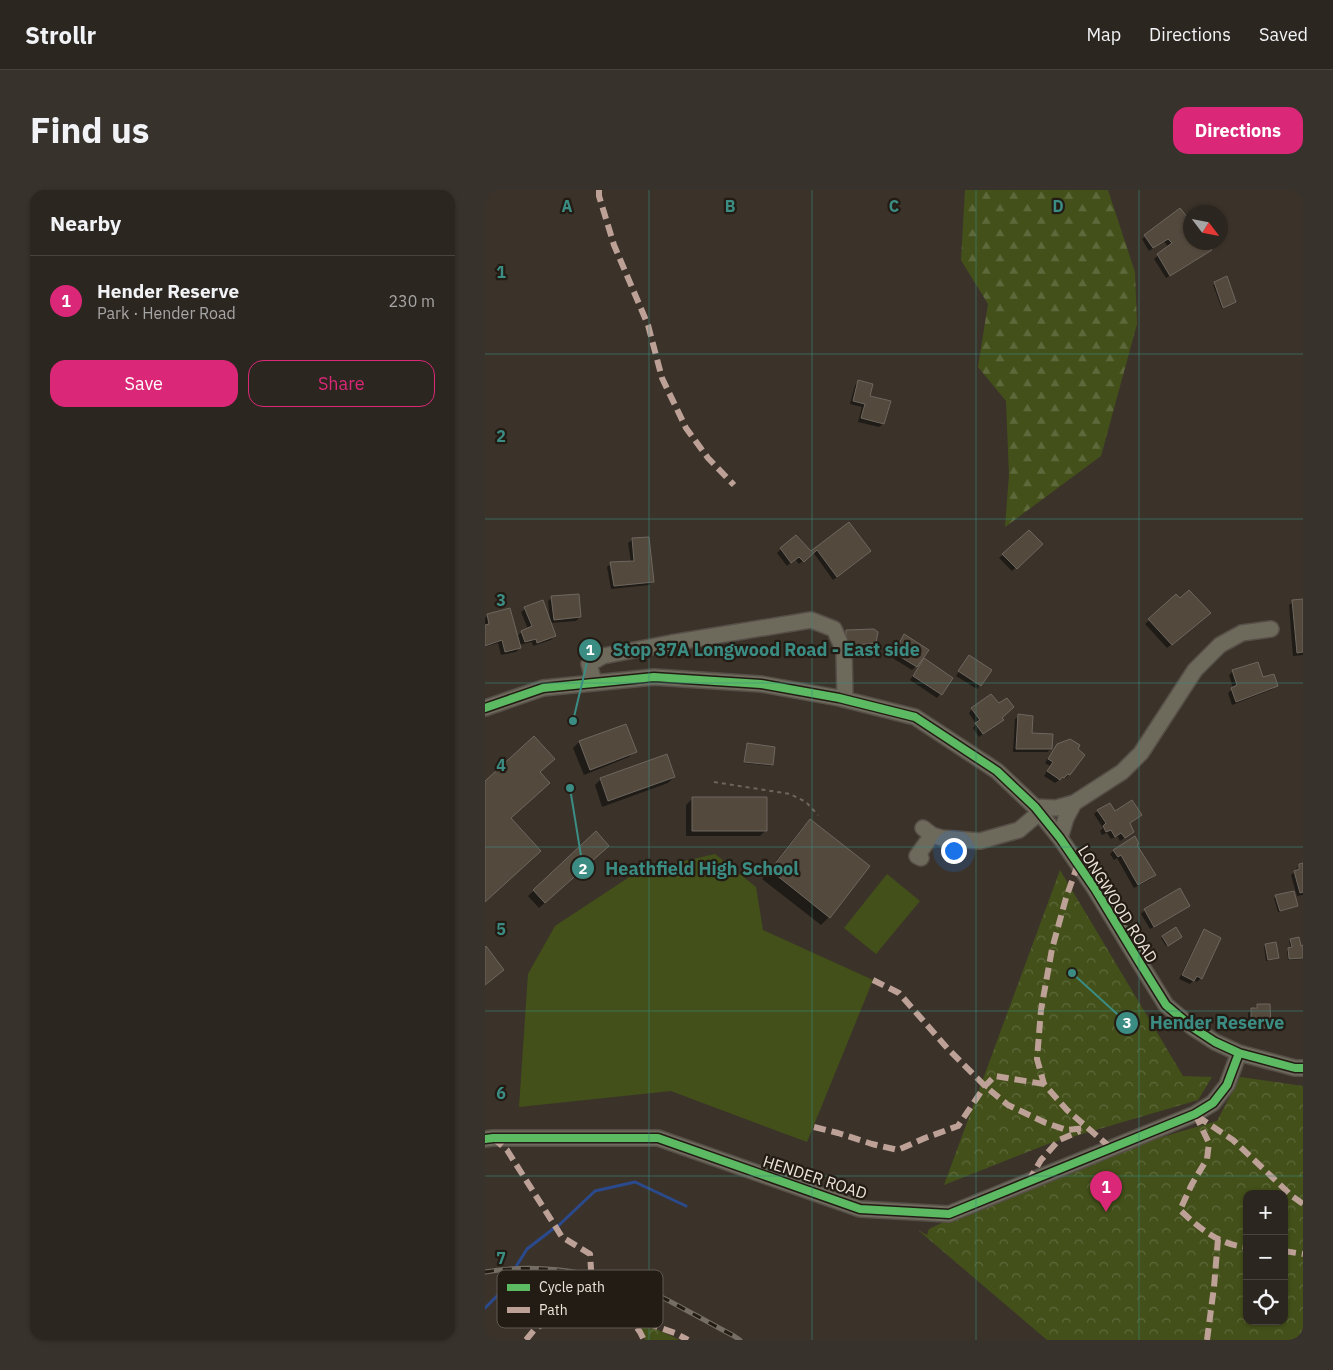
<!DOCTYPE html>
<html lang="en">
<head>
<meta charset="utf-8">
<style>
  body { margin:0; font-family:"IBM Plex Sans",sans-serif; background:#38322d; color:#f1f3f6 }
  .controls { position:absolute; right:15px; bottom:15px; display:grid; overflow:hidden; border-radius:10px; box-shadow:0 1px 4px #0004 }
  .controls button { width:45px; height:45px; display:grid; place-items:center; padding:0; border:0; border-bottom:1px solid #48433e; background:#2c2620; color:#f1f3f6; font:25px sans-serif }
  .compass { position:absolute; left:698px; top:15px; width:45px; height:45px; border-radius:50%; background:#2c2620; box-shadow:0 1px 4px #0004; rotate:122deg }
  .you { position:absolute; left:468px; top:660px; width:18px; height:18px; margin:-12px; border:4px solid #fff; border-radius:50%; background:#1a73e8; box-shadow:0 0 0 8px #1a73e833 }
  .badge { display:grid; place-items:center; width:32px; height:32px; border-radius:50%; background:#db2777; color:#fff; font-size:16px; font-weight:700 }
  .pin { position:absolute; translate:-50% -41px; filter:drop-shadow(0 1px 2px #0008) }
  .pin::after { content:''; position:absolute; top:26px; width:18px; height:15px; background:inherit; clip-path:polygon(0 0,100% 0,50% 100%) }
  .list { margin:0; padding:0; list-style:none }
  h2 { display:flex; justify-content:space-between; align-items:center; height:65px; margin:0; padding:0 20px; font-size:21px }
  h2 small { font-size:16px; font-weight:400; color:#a6a5a5 }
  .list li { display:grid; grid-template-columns:32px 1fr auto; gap:15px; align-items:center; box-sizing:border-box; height:90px; padding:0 20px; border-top:1px solid #48433e }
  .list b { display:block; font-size:19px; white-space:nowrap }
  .list p { margin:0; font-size:16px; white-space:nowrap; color:#a6a5a5 }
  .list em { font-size:16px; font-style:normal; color:#a6a5a5 }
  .actions { display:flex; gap:10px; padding:15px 20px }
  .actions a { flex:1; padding:11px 0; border:1px solid #db2777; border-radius:15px; text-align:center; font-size:18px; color:#db2777 }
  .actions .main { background:#db2777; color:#fff }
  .icon { flex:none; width:28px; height:28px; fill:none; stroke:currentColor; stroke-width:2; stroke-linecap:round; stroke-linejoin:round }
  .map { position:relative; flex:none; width:818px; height:1150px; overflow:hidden; border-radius:15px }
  header { display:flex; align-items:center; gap:30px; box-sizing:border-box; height:70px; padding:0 25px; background:#2c2620; border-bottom:1px solid #48433e }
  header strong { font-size:24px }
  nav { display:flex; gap:28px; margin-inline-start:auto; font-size:18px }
  .intro { display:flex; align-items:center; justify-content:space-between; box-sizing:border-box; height:120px; padding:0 30px }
  h1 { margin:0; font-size:35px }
  .button { padding:12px 22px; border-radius:15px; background:#db2777; color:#fff; font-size:18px; font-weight:700 }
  main { display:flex; gap:30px; padding:0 30px }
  aside { flex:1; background:#2c2620; border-radius:15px; box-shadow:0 1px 4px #0004 }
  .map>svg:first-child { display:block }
  .forest { fill:url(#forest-firs) }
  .park { fill:url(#park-crowns); fill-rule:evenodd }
  .pitch { fill:#43501a }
  .shadow { fill:#0007 }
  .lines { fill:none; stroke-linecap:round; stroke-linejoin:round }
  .stream { stroke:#2b4a8d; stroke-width:3 }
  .building { fill:#54493d; stroke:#6e675f }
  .minor-casing { stroke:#564f48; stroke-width:18 }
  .path { stroke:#6c675d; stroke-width:2; stroke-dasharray:4 4; stroke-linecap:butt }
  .minor { stroke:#6d695b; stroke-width:15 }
  .rail-casing { stroke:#746e65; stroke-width:5 }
  .rail { stroke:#231c15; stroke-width:3; stroke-dasharray:9; stroke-linecap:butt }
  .quiet { stroke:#bda197; stroke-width:6; stroke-dasharray:12 6; stroke-linecap:butt }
  .cycleway-casing { stroke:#231c15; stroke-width:11 }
  .cycleway { stroke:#5cba63; stroke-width:8 }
  .grid { fill:none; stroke:#3b8c83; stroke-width:1; stroke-opacity:0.55 }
  .labels { text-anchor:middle; stroke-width:4.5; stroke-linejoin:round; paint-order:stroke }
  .street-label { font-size:16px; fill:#ede3d9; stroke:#231c15 }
  .key { fill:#231c15; stroke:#605850; stroke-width:1 }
  .key-label { font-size:14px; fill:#ede3d9 }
  .grid-label { font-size:16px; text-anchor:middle; font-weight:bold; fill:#3b8c83; stroke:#231c15; stroke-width:4.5; stroke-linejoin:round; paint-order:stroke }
  .leader { fill:none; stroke:#3b8c83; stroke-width:2 }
  .callout-dot { fill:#3b8c83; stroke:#231c15; stroke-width:2 }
  .mark-label { font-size:15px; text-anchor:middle; font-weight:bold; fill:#fff }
  .callout-label { font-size:18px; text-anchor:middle; font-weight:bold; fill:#3b8c83; stroke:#231c15; stroke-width:4.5; stroke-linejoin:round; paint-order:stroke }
</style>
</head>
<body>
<header>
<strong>Strollr</strong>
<nav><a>Map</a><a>Directions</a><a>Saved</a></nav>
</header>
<div class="intro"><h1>Find us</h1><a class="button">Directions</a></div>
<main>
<aside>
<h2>Nearby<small></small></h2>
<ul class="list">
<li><span class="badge">1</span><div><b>Hender Reserve</b><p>Park · Hender Road</p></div><em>230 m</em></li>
</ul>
<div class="actions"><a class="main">Save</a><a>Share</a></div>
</aside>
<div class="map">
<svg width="818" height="1150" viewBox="0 0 818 1150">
  <defs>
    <pattern id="forest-firs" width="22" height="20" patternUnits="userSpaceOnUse" patternTransform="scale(1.25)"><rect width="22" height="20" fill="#43501a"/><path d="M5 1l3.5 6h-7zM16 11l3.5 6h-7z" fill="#5e693b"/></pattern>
    <pattern id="park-crowns" width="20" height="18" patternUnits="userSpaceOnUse" patternTransform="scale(1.25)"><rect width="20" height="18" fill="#43501a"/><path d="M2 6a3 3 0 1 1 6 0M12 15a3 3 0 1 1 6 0" fill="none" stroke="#5e693b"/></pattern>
  </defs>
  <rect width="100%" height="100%" fill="#3b332a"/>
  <!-- forest -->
  <path class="forest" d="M 480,0 L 623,0 L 650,82 L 652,134 L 616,266 L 520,337 L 524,285 L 521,211 L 493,177 L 503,114 L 476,70 Z"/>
  <!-- park -->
  <path class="park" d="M 575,680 L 698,886 L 727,887 L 713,910 L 563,954 L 459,995 Z
    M 755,887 L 818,896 L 818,1150 L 562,1150 L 433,1040 L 442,1045 L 444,1039 L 571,978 L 732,931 ZM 762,1004 L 799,1004 L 799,1131 L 762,1131 Z
    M 149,1129 L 195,1150 L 160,1150 Z"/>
  <!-- pitch -->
  <path class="pitch" d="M 230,664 L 271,697 L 278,740 L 388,790 L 322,952 L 186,901 L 34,917 L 43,784 L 70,736 L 152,682 Z
    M 402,684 L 435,711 L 391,764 L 359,738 Z"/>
  <!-- shadow -->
  <path class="shadow" d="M 695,20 L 706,52 L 725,60 L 722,63 L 681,88 L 669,69 L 683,57 L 679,51 L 664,61 L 657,49 Z
    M 742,87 L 748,113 L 737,119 L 728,95 Z
    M 374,192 L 398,234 L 394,237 L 373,232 L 377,217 L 365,214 L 370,195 Z
    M 364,334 L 381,365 L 348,390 L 328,362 L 314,374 L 310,369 L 302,376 L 292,363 L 296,359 L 326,363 Z
    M 163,348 L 168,391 L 164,395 L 126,399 L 122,377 L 126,374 L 146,372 L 143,353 L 147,350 Z
    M 556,354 L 527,381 L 514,368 L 518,365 Z
    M 691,406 L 720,427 L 682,458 L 660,434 Z
    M 67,408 L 95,427 L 91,431 L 65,433 L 70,446 L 66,450 L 48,456 L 47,452 L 34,455 L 35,458 L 31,462 L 16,465 L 13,453 L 0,457 L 0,428 L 3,425 L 32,446 L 37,442 L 43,439 L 36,422 L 40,419 L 65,430 L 63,411 Z
    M 818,411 L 818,465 L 808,466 L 804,415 L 808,412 Z
    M 362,442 L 390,452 L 386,456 L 358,459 L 358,445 Z
    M 420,445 L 431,476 L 427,480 L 406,467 L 416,449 Z
    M 481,470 L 495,495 L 492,499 L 471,486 Z
    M 436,474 L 467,488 L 452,508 L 425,490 Z
    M 748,481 L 777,489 L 791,495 L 788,499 L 747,515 L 743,503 L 748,498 L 744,485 Z
    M 487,519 L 516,528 L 517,530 L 494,547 L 488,538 L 491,534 L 484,523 Z
    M 534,526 L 546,544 L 566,559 L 562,562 L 528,562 L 530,529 Z
    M 140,536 L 150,561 L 144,567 L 99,585 L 88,558 L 94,552 Z
    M 263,554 L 287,574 L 286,576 L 259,573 L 261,555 Z
    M 573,555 L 584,584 L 581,588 L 578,587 L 570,593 L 559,586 L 565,576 L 560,573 L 569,559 Z
    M 189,587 L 183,593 L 117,617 L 110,595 L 116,589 Z
    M 207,609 L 281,640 L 275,646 L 201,646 L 201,615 Z
    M 613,621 L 630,623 L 644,633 L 648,642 L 635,651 L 632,646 L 626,649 L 622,643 L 617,645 L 615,641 L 618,638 L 609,624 Z
    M 325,630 L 344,727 L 336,735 L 277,689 L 317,638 Z
    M 111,643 L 116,662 L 54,718 L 43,706 Z
    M 629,660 L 669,685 L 666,689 L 649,698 L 632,668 L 629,670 L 625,664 Z
    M 815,675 L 818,675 L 818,705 L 812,706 L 806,685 L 811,681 L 811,679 Z
    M 791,707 L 810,717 L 793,722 L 789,708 Z
    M 703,716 L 699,719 L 665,739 L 656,724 L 660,720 Z
    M 719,741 L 716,788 L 712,792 L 709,790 L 705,794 L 694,789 L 716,744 Z
    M 678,747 L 694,748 L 681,756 L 676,748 Z
    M 805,750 L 815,757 L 818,757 L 818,769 L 803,770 L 802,761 L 806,759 L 804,752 Z
    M 790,753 L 793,767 L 791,769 L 781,771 L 779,757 L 780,755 Z
    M 772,816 L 784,837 L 781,841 L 769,841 L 769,835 L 763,835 L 763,823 Z"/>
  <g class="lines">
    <!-- stream -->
    <path class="stream" d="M 73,1036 L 110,1001 L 150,992 L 201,1016
      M 0,1118 L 14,1104 L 42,1059 L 68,1039"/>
  </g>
  <!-- building -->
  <path class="building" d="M 695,18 L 706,32 L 706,52 L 721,52 L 727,60 L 685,86 L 672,64 L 687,53 L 683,49 L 668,58 L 659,45 Z
    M 742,86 L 751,112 L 738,118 L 729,92 Z
    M 373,190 L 388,194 L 385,206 L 406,211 L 399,234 L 376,228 L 380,214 L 368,211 Z
    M 364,332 L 386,361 L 352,387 L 332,360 L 319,372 L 314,367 L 306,373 L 295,358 L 311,345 L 326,361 Z
    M 544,340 L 558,354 L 532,379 L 517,364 Z
    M 164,347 L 169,392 L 129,396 L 125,372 L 149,371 L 147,348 Z
    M 704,400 L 726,423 L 687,455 L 663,429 L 691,404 L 695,408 Z
    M 94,404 L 96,427 L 69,430 L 66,406 Z
    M 818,409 L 818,462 L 812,463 L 807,410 Z
    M 58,410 L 71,446 L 52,453 L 51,449 L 40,452 L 36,441 L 47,436 L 39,417 Z
    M 25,418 L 36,458 L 20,462 L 17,450 L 0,456 L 0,435 L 4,434 L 2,424 Z
    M 389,439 L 393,442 L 391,453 L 361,456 L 361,440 Z
    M 419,444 L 444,460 L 432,477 L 409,463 Z
    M 484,465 L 507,480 L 496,496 L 473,481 Z
    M 439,468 L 468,488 L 457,505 L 428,486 Z
    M 773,472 L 778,487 L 789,484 L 793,496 L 751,512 L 746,498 L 752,495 L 747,480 Z
    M 506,504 L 514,513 L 522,508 L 529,517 L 517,528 L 519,530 L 498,544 L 490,533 L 495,530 L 486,518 Z
    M 533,524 L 548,526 L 547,543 L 568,544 L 567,559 L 531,559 Z
    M 141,534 L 152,562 L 105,580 L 94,551 Z
    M 49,546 L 70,569 L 55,582 L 65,593 L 26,628 L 56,661 L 0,712 L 0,591 Z
    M 585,549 L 595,555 L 593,559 L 600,565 L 585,585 L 583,584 L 579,588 L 577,587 L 575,590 L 562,581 L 568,572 L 563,569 L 572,554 Z
    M 262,553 L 290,557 L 288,575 L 259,572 Z
    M 182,564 L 190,587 L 123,611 L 115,588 Z
    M 207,607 L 282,607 L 282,641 L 207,641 Z
    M 647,610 L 657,625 L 645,633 L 649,642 L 640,648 L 636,643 L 630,647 L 626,640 L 621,642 L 618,636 L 621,633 L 612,620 L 625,613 L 630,621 Z
    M 325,629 L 385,676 L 345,728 L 285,680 Z
    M 111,641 L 124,656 L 60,713 L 48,700 Z
    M 650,646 L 654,654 L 652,655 L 671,685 L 653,695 L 636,665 L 633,667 L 628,660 Z
    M 818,673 L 818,702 L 815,703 L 809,681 L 814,679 L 814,674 Z
    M 695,698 L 705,716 L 669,737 L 659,719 Z
    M 809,701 L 813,716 L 795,721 L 790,705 Z
    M 691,737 L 697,747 L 683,756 L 677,746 Z
    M 719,739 L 736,748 L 717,789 L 712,786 L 709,791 L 697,785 Z
    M 814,747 L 816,756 L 818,755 L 818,768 L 804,769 L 803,758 L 807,757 L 805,749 Z
    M 791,752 L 794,768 L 783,770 L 780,754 Z
    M 1,756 L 19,780 L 0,795 L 0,757 Z
    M 772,814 L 785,814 L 786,838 L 772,838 L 772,832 L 766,832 L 766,818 L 772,818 Z"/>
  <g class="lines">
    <!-- minor casing -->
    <g class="minor-casing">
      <path id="minor" d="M 109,492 L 104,474 L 118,466 L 186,453 L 326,430 L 349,439 L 359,461 L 360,509
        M 0,518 L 58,498 L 169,487 L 276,494 L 354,508 L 430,527 L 512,581 L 550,617 L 575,648 L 610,699 L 653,770 L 681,815 L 707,837 L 730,852 L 754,863 L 810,878 L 818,878
        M 550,617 L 571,618 L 589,613 L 637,582 L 656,563 L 710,480 L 735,455 L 757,443 L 786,439
        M 438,638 L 447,645 L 457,648 L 495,651 L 534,640 L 554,623
        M 575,648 L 581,628 L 589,613
        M 436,668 L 432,666 L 447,645
        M 0,949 L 8,948 L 173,948 L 375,1019 L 464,1024 L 710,924 L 728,913 L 742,895 L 754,863"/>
    </g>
    <!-- path -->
    <path class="path" d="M 229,592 L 305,604 L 321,612 L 333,625"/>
    <!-- minor -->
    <use href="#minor" class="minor"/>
    <!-- rail casing -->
    <g class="rail-casing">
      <path id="rail" d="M 0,1082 C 57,1072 118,1084 172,1105 C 181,1109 190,1114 199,1119 C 216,1128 232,1137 249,1146 L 255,1150"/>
    </g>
    <!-- rail -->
    <use href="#rail" class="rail"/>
    <!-- quiet -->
    <path class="quiet" d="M 114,0 L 114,6 L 129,55 L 163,135 L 177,188 L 201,238 L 223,268 L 249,295
      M 593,674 L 581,708 L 567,759 L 556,820 L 552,869 L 559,894 L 582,920 L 626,958
      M 388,790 L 414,803 L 463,859 L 500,896 L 523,915 L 561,933 L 582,940 L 602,938
      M 710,924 L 724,953 L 722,969 L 707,994 L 695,1020 C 714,1038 734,1055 762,1057
      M 712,926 L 748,950 L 807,1006 L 818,1014
      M 329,937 L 353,943 L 387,954 L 413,960 L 440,948 L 473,936 L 500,896 L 510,886 L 559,894
      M 8,948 L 22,960 L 77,1047 L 105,1064 L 107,1094 L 144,1127 L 190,1143 L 203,1150
      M 543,992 L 556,970 L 574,950 L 595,941
      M 799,1061 L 818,1064
      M 41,1150 L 50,1139 L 66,1129 L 98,1125 L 113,1121 L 144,1127 L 155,1142 L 159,1150
      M 722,1150 L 729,1097 L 733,1049"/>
    <!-- cycleway casing -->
    <g class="cycleway-casing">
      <path id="cycleway" d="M 0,518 L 58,498 L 169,487 L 276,494 L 354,508 L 430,527 L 512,581 L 550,617 L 575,648 L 610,699 L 653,770 L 681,815 L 707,837 L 730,852 L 754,863 L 810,878 L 818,878
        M 0,949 L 8,948 L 173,948 L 375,1019 L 464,1024 L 710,924 L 728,913 L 742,895 L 754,863"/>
    </g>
    <!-- cycleway -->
    <use href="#cycleway" class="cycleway"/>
  </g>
  <!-- grid -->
  <path class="grid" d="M 164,0 L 164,1150M 327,0 L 327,1150M 491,0 L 491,1150M 654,0 L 654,1150M 0,164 L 818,164M 0,329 L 818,329M 0,493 L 818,493M 0,657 L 818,657M 0,821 L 818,821M 0,986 L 818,986"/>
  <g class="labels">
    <!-- street labels -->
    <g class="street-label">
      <text transform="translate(633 714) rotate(58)" y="6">LONGWOOD ROAD</text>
      <text transform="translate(330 987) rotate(18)" y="6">HENDER ROAD</text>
    </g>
  </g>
  <!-- legend -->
  <rect x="12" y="1080" width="166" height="58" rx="8" class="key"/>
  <rect x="22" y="1094" width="23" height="7" fill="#5cba63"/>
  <rect x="22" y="1117" width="23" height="6" fill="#bda197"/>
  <g class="key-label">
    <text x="54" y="1102">Cycle path</text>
    <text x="54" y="1125">Path</text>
  </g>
  <g class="grid-label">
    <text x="82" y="22">A</text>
    <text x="245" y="22">B</text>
    <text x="409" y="22">C</text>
    <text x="573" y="22">D</text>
    <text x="16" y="88">1</text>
    <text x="16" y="252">2</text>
    <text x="16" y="416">3</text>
    <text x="16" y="581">4</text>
    <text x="16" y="745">5</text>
    <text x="16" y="909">6</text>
    <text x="16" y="1074">7</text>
  </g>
  <!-- callouts -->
  <path class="leader" d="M88 531L105 460M85 598L98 678M587 783L642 833"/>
  <g class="callout-dot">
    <circle cx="88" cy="531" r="5"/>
    <circle cx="85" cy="598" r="5"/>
    <circle cx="587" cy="783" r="5"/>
    <circle cx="105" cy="460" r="12"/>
    <circle cx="98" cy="678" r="12"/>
    <circle cx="642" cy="833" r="12"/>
  </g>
  <g class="mark-label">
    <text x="105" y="465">1</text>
    <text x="98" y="684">2</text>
    <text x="642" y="838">3</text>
  </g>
  <g class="callout-label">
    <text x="281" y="466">Stop 37A Longwood Road - East side</text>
    <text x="217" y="685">Heathfield High School</text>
    <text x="732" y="839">Hender Reserve</text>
  </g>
</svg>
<div class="controls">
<button>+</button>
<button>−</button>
<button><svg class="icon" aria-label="locate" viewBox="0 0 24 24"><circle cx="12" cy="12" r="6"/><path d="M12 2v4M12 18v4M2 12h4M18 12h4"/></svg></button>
</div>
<svg class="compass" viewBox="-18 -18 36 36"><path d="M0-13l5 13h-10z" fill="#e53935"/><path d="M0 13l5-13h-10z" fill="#a6a5a5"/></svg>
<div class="you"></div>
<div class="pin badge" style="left:621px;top:1022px">1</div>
</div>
</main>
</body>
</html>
